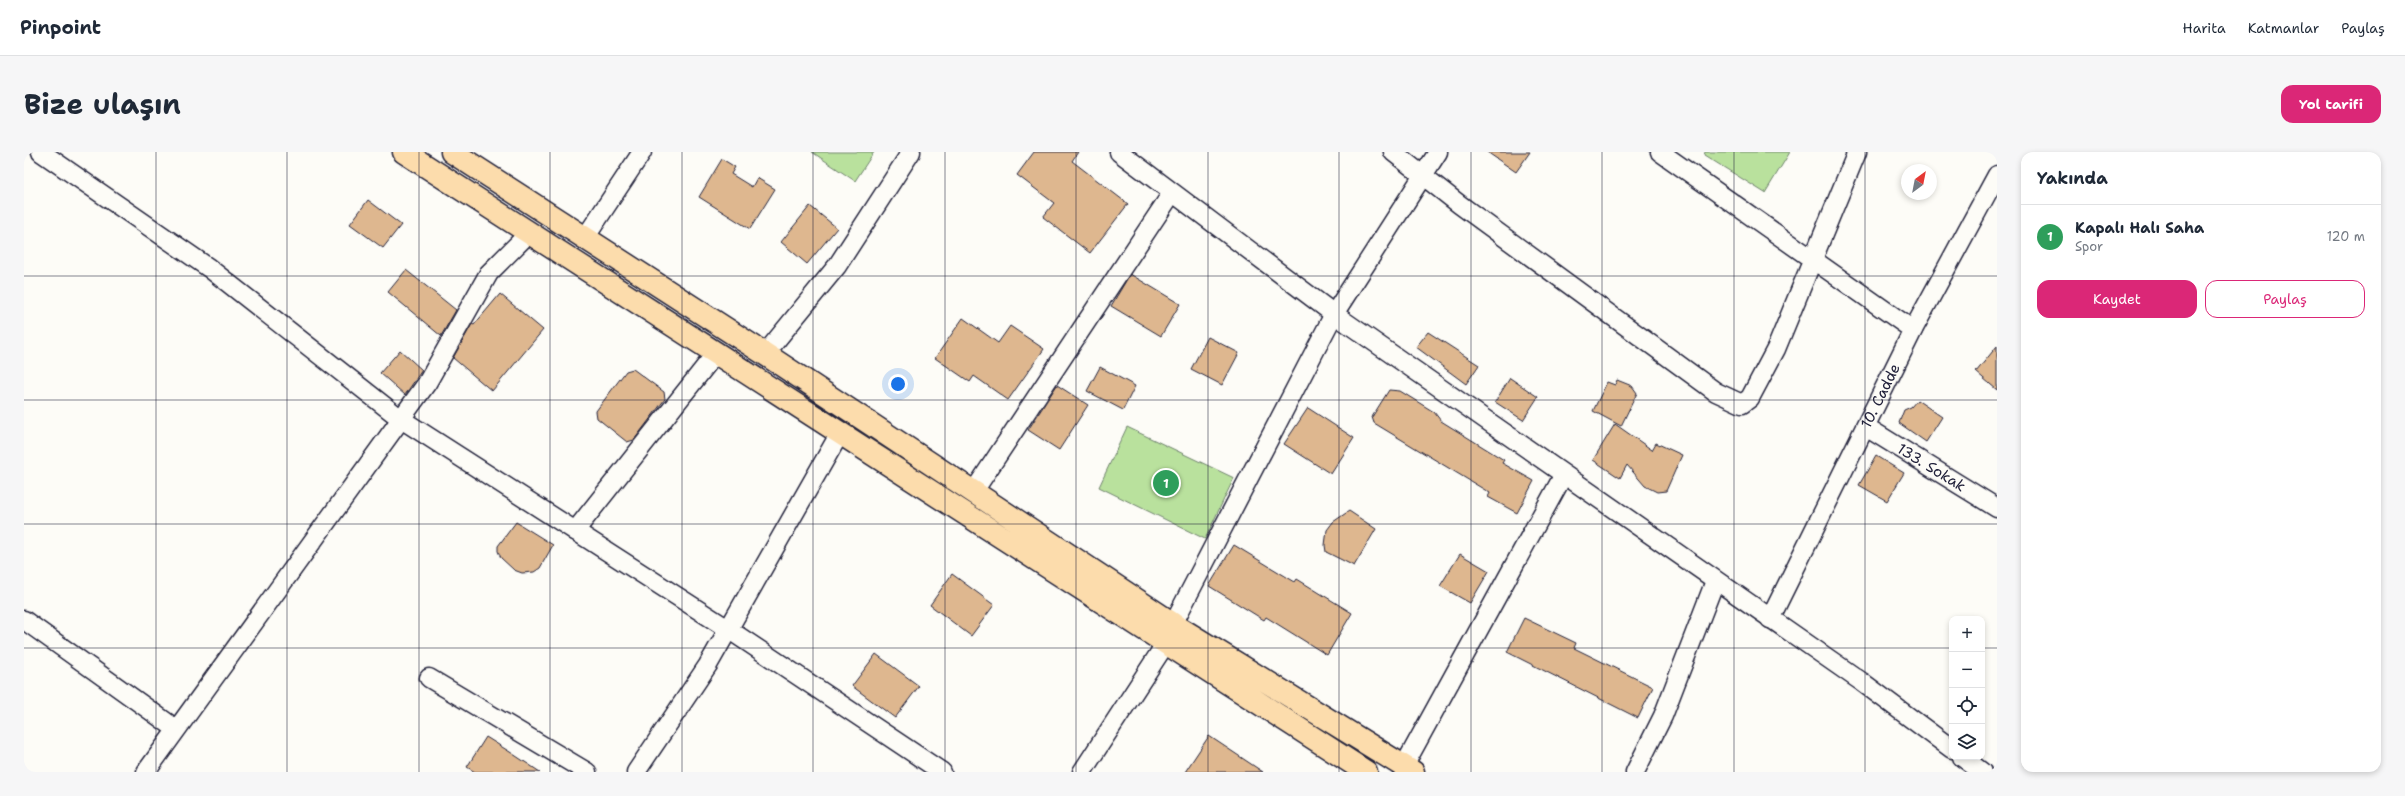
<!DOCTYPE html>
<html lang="tr">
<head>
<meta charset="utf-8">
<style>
  body { margin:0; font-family:"Shantell Sans",sans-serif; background:#f6f6f7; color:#1f2937 }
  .controls { position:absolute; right:12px; bottom:12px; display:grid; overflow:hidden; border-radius:8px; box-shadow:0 2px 6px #0003 }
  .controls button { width:36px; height:36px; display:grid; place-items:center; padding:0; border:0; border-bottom:1px solid #e0e1e3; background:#fff; color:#1f2937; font:20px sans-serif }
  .compass { position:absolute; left:1877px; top:12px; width:36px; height:36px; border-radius:50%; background:#fff; box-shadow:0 2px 6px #0003; rotate:32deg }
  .you { position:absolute; left:874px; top:232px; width:14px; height:14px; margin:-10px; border:3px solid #fff; border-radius:50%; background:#1a73e8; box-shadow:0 0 0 6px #1a73e833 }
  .badge { display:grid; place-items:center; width:26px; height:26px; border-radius:50%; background:#db2777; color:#fff; font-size:13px; font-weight:700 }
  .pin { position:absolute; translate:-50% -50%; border:2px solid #fff; box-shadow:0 1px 4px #0006 }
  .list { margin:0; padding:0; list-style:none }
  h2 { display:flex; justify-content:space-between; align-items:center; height:52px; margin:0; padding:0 16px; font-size:17px }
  h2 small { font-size:13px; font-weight:400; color:#747a83 }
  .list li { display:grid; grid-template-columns:26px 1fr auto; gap:12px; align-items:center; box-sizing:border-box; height:64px; padding:0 16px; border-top:1px solid #e0e1e3 }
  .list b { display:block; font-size:15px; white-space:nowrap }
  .list p { margin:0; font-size:13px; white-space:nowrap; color:#747a83 }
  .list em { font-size:13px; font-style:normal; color:#747a83 }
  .actions { display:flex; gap:8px; padding:12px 16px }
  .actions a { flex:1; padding:9px 0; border:1px solid #db2777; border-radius:12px; text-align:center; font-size:14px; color:#db2777 }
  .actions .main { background:#db2777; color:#fff }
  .icon { flex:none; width:22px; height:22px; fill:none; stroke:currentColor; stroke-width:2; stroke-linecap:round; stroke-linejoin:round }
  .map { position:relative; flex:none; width:1973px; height:620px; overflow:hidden; border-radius:12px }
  header { display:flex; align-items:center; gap:24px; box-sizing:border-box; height:56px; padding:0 20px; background:#fff; border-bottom:1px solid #e0e1e3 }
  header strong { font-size:19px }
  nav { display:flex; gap:22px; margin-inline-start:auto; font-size:14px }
  .intro { display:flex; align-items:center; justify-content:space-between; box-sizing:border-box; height:96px; padding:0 24px }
  h1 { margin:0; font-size:28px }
  .button { padding:10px 18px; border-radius:12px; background:#db2777; color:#fff; font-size:14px; font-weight:700 }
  main { display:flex; gap:24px; padding:0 24px }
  aside { flex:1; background:#fff; border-radius:12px; box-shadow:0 2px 6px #0003 }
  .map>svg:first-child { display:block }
  .green { fill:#b9e19d; stroke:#6e826c }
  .building { fill:#deb78f; stroke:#22223b }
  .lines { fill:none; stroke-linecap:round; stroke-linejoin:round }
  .minor-casing { stroke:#22223b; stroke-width:21 }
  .highway-casing { stroke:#22223b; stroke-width:25 }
  .minor { stroke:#fdfcf7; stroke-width:18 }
  .highway { stroke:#fcdcac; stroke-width:22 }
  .grid { fill:none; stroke:#22223b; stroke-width:1; stroke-opacity:0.55 }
  .labels { text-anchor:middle; stroke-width:3.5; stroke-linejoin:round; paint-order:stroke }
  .street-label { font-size:15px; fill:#22223b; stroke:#fdfcf7 }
</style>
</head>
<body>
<header>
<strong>Pinpoint</strong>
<nav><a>Harita</a><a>Katmanlar</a><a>Paylaş</a></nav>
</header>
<div class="intro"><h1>Bize ulaşın</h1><a class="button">Yol tarifi</a></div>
<main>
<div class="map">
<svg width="1973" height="620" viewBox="0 0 1973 620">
  <rect width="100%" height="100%" fill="#fdfcf7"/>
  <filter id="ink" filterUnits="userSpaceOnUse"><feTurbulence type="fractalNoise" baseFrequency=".025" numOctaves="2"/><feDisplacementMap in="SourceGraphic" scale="8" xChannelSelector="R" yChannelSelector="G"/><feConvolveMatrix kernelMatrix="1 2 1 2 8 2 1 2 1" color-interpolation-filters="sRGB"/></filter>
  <g filter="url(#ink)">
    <!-- green -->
    <path class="green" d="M 788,0 L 850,0 L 831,29 Z
      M 1681,0 L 1766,0 L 1741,41 L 1680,3 Z
      M 1103,275 L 1210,326 L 1181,387 L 1075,335 Z"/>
    <!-- building -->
    <path class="building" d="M 1010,0 L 1054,0 L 1048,9 L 1104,52 L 1066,101 L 1019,65 L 1030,51 L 993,23 Z
      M 1463,0 L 1506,0 L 1492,20 Z
      M 698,7 L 711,15 L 707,22 L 728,35 L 733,26 L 751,37 L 726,77 L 675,45 Z
      M 344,48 L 377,73 L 359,96 L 326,72 Z
      M 786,54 L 813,76 L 783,112 L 757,90 Z
      M 382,118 L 432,158 L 417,184 L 364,140 Z
      M 1106,122 L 1156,152 L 1137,184 L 1087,154 Z
      M 476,142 L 519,178 L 468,239 L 429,206 L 448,172 L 450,173 Z
      M 939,166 L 974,191 L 986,174 L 1020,197 L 984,248 L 950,224 L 946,230 L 911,206 Z
      M 1404,180 L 1455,213 L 1442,232 L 1392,195 Z
      M 1184,185 L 1215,201 L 1198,233 L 1167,217 Z
      M 1973,194 L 1973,238 L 1952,220 Z
      M 376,198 L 398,218 L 381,243 L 356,221 Z
      M 1076,215 L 1111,234 L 1099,258 L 1063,239 Z
      M 609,217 L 640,240 L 641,247 L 610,288 L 603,290 L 573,266 L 572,259 L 602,219 Z
      M 1486,226 L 1514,245 L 1499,268 L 1471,250 Z
      M 1593,228 L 1608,234 L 1613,241 L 1597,274 L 1569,259 L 1583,230 L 1591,233 Z
      M 1033,233 L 1064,253 L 1035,298 L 1004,278 Z
      M 1365,238 L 1376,239 L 1410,260 L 1417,269 L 1480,308 L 1478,311 L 1510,329 L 1493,361 L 1464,345 L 1466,341 L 1350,271 L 1348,265 Z
      M 1893,248 L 1918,265 L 1902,290 L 1875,271 L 1880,258 L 1887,255 Z
      M 1284,256 L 1330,286 L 1307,322 L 1260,292 Z
      M 1591,272 L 1628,298 L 1632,291 L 1658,303 L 1642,339 L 1633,340 L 1621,334 L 1603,313 L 1596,326 L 1569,308 Z
      M 1852,304 L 1880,321 L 1863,349 L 1835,333 Z
      M 1325,359 L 1352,377 L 1330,414 L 1302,400 L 1301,393 L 1303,378 L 1309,370 Z
      M 492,370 L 529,393 L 516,416 L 510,420 L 498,421 L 490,418 L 477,406 L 474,399 L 474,394 Z
      M 1210,393 L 1271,430 L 1273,427 L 1328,461 L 1303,503 L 1242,465 L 1240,468 L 1185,434 Z
      M 1436,402 L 1465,419 L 1446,451 L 1416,434 Z
      M 928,422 L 970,453 L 947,484 L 906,453 Z
      M 1500,466 L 1552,491 L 1550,496 L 1629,535 L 1614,566 L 1483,500 Z
      M 852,502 L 895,534 L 871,566 L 828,534 Z
      M 1185,584 L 1239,620 L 1161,620 Z
      M 462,585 L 486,600 L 516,620 L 451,620 L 443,615 Z"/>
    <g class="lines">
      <!-- minor casing -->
      <g class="minor-casing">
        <g id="minor">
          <path d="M 17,0 L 185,116 L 377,267 L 704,477 L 918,620"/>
          <path d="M 1095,0 L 1310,162 L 1838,530 L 1928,597"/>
          <path d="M 1369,0 L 1435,52 L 1692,240 L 1718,252 L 1726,246 L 1752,197 L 1833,0"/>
          <path d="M 1636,0 L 1889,178"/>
          <path d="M 561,86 L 618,0"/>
          <path d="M 741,202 L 813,114 L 887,0"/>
          <path id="s1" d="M 1842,275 L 1973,356"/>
          <path d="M 950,339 L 1148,41"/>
          <path d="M 551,379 L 692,201"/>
          <path id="s2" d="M 1746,467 L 1889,178 L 1973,23"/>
          <path d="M 0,468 L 152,577"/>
          <path d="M 1149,472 L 1310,162 L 1414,0"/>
          <path d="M 405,526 L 563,620"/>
          <path d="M 1938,605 L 1958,620"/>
          <path d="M 1380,614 L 1539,324"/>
          <path d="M 122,620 L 403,231 L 465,121 L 505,81"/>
          <path d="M 612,620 L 684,513 L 816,281"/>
          <path d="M 1058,620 L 1142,491"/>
          <path d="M 1611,620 L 1639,564 L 1691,429"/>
        </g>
      </g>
      <!-- highway casing -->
      <g class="highway-casing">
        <path id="highway" d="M 380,0 L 1342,620
          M 428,0 L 741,202 L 1149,472 L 1389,620"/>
      </g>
      <!-- minor -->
      <use href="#minor" class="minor"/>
      <!-- highway -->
      <use href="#highway" class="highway"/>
    </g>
  </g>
  <!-- grid -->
  <path class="grid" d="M 132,0 L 132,620M 263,0 L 263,620M 395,0 L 395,620M 526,0 L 526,620M 658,0 L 658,620M 789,0 L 789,620M 921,0 L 921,620M 1052,0 L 1052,620M 1184,0 L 1184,620M 1315,0 L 1315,620M 1447,0 L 1447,620M 1578,0 L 1578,620M 1710,0 L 1710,620M 1841,0 L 1841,620M 0,124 L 1973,124M 0,248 L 1973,248M 0,372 L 1973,372M 0,496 L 1928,496M 1958,496 L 1973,496"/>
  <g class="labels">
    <!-- street labels -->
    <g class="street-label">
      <text dy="5" stroke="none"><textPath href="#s2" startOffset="249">10. Cadde</textPath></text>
      <text dy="5" stroke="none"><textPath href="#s1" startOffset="77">133. Sokak</textPath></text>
    </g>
  </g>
</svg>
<div class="controls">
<button>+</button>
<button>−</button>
<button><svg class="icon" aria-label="locate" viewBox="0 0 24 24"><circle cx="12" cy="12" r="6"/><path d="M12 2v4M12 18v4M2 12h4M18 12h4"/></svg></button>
<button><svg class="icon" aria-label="layers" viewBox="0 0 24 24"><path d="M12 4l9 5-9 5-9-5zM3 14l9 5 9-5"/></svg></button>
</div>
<svg class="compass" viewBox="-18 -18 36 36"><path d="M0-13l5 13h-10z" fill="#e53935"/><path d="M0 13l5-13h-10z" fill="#747a83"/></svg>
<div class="you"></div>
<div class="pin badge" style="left:1142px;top:331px;background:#2e9e5b">1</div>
</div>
<aside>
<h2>Yakında<small></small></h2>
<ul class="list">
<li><span class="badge" style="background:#2e9e5b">1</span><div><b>Kapalı Halı Saha</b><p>Spor</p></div><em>120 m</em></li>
</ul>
<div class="actions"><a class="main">Kaydet</a><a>Paylaş</a></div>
</aside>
</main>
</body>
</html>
